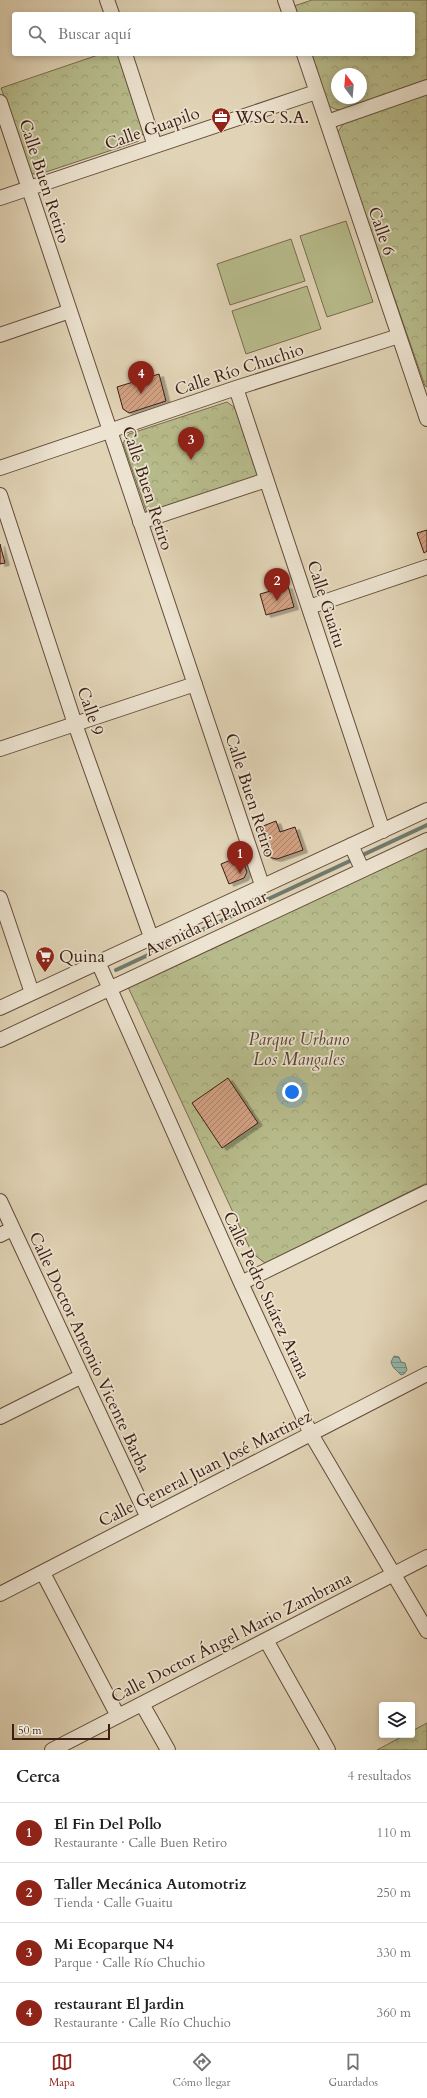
<!DOCTYPE html>
<html lang="es">
<head>
<meta charset="utf-8">
<style>
  body { margin:0; font-family:Cardo,serif; background:#f6f6f6; color:#202124 }
  .controls { position:absolute; right:12px; bottom:12px; display:grid; overflow:hidden; border-radius:4px; box-shadow:0 2px 6px #0003 }
  .controls button { width:36px; height:36px; display:grid; place-items:center; padding:0; border:0; border-bottom:1px solid #e0e0e0; background:#fff; color:#202124; font:20px sans-serif }
  .compass { position:absolute; left:331px; top:68px; width:36px; height:36px; border-radius:50%; background:#fff; box-shadow:0 2px 6px #0003; rotate:344deg }
  .scale { position:absolute; left:12px; bottom:10px; width:98px; box-sizing:border-box; padding-left:4px; border:2px solid #3b1e14; border-top:0; font-size:11px; line-height:14px; white-space:nowrap; color:#3b1e14; -webkit-text-stroke:3px #ece3d0; paint-order:stroke }
  .you { position:absolute; left:292px; top:1092px; width:14px; height:14px; margin:-10px; border:3px solid #fff; border-radius:50%; background:#1a73e8; box-shadow:0 0 0 6px #1a73e833 }
  .badge { display:grid; place-items:center; width:26px; height:26px; border-radius:50%; background:#8f2418; color:#fff; font-size:13px; font-weight:700 }
  .pin { position:absolute; translate:-50% -33px; filter:drop-shadow(0 1px 2px #0008) }
  .pin::after { content:''; position:absolute; top:21px; width:14px; height:12px; background:inherit; clip-path:polygon(0 0,100% 0,50% 100%) }
  .list { margin:0; padding:0; list-style:none }
  h2 { display:flex; justify-content:space-between; align-items:center; height:52px; margin:0; padding:0 16px; font-size:17px }
  h2 small { font-size:13px; font-weight:400; color:#757577 }
  .list li { display:grid; grid-template-columns:26px 1fr auto; gap:12px; align-items:center; box-sizing:border-box; height:60px; padding:0 16px; border-top:1px solid #e0e0e0 }
  .list b { display:block; font-size:15px; white-space:nowrap }
  .list p { margin:0; font-size:13px; white-space:nowrap; color:#757577 }
  .list em { font-size:13px; font-style:normal; color:#757577 }
  .icon { flex:none; width:22px; height:22px; fill:none; stroke:currentColor; stroke-width:2; stroke-linecap:round; stroke-linejoin:round }
  .map { position:relative; flex:none; width:427px; height:1750px; overflow:hidden }
  .search { position:absolute; background:#fff; box-shadow:0 2px 6px #0003; left:12px; right:12px; top:12px; height:44px; display:flex; align-items:center; gap:10px; box-sizing:border-box; padding:0 14px; border-radius:4px; color:#757577; font-size:15px }
  .sheet { height:292px; background:#fff }
  nav { display:flex; justify-content:space-around; align-items:center; box-sizing:border-box; height:56px; border-top:1px solid #e0e0e0; background:#fff; font-size:11px; color:#757577 }
  nav a { display:grid; justify-items:center; gap:2px }
  nav .on { color:#8f2418 }
  .map>svg:first-child { display:block }
  .grass { fill:#b7bb8b; stroke:#796c50 }
  .park { fill:url(#park-crowns); stroke:#796c50; fill-rule:evenodd }
  .water { fill:url(#water-rules); stroke:#707a6f }
  .lines { fill:none; stroke-linecap:round; stroke-linejoin:round }
  .stream { stroke:#707a6f; stroke-width:4 }
  .building { fill:url(#building-hatch); stroke:#3b1e14; filter:url(#shadow) }
  .minor-casing { stroke:#644c3c; stroke-width:16 }
  .minor { stroke:#ece3d0; stroke-width:14 }
  .labels { text-anchor:middle; stroke-width:3.5; stroke-linejoin:round; paint-order:stroke }
  .poi-label { font-size:17px; fill:#3b1e14; stroke:#ece3d0; text-anchor:start }
  .street-label { font-size:17px; fill:#3b1e14; stroke:#ece3d0 }
  .park-label { font-size:17px; font-style:italic; fill:#5a4532; stroke:#ece3d0 }
</style>
</head>
<body>
<div class="map">
<svg width="427" height="1750" viewBox="0 0 427 1750">
  <defs>
    <pattern id="park-crowns" width="20" height="18" patternUnits="userSpaceOnUse"><rect width="20" height="18" fill="#b7bb8b"/><path d="M2 6a3 3 0 1 1 6 0M12 15a3 3 0 1 1 6 0" fill="none" stroke="#9ea077"/></pattern>
    <pattern id="water-rules" width="6" height="5" patternUnits="userSpaceOnUse"><rect width="6" height="5" fill="#94b8ac"/><path d="M0 2.5h6" fill="none" stroke="#7a958b"/></pattern>
    <pattern id="building-hatch" width="6" height="6" patternUnits="userSpaceOnUse"><rect width="6" height="6" fill="#d2a183"/><path d="M-1 1l2-2M0 6l6-6M5 7l2-2" fill="none" stroke="#ac836a"/></pattern>
    <filter id="shadow"><feDropShadow dx="4.5" dy="2.5" stdDeviation="0" flood-color="#0004"/></filter>
  </defs>
  <rect width="100%" height="100%" fill="#e1d4b6"/>
  <filter id="stains"><feTurbulence type="fractalNoise" baseFrequency=".005" numOctaves="4"/><feColorMatrix values="0 0 0 0 .2 0 0 0 0 .09 0 0 0 0 .02 0 0 0 .5 -.17"/></filter>
  <radialGradient id="worn" r=".72"><stop offset=".6" stop-color="#630" stop-opacity="0"/><stop offset="1" stop-color="#630" stop-opacity=".3"/></radialGradient>
  <!-- grass -->
  <path class="grass" d="M 346,221 L 373,302 L 327,317 L 300,236 Z
    M 291,239 L 305,281 L 230,305 L 217,264 Z
    M 307,286 L 321,329 L 246,354 L 232,311 Z"/>
  <!-- park -->
  <path class="park" d="M 312,0 L 427,0 L 427,82 L 344,111 L 335,109 L 327,105 L 310,54 L 413,54 L 413,14 L 296,14 L 294,6 ZM 337,74 L 361,74 L 361,98 L 337,98 Z
    M 101,54 L 119,54 L 144,132 L 139,141 L 37,175 L 31,173 L 1,88 Z
    M 427,94 L 427,387 L 425,386 L 337,133 L 344,123 Z
    M 227,402 L 235,408 L 259,478 L 148,516 L 123,443 L 129,434 Z
    M 427,845 L 427,1183 L 265,1263 L 252,1253 L 128,987 Z
    M 427,1723 L 427,1750 L 377,1750 L 405,1735 L 412,1735 L 412,1731 Z"/>
  <!-- water -->
  <path class="water" d="M 394,1356 L 399,1357 L 401,1362 L 405,1363 L 407,1370 L 404,1374 L 401,1375 L 393,1367 L 391,1362 Z"/>
  <g class="lines">
    <!-- stream -->
    <path class="stream" d="M 116,970 L 427,825"/>
  </g>
  <!-- building -->
  <path class="building" d="M 159,374 L 166,401 L 129,413 L 123,409 L 117,387 Z
    M 427,530 L 427,551 L 424,553 L 417,533 Z
    M 0,544 L 5,563 L 0,564 Z
    M 288,586 L 294,607 L 266,615 L 260,594 Z
    M 276,821 L 280,832 L 295,827 L 303,850 L 277,859 L 268,857 L 258,828 Z
    M 241,856 L 247,872 L 244,878 L 229,884 L 221,864 Z
    M 228,1078 L 258,1123 L 222,1148 L 192,1103 Z"/>
  <g class="lines">
    <!-- minor casing -->
    <g class="minor-casing">
      <path id="minor" d="M 107,0 L 112,14
        M 285,0 L 290,14
        M 125,54 L 155,146
        M 304,54 L 427,419
        M 0,102 L 262,885
        M 327,122 L 427,87
        M 0,198 L 316,92
        M 0,335 L 70,311
        M 236,388 L 383,831
        M 0,468 L 236,388 L 399,336
        M 0,495 L 75,724 L 151,937
        M 140,522 L 266,480
        M 309,607 L 427,567
        M 0,749 L 195,684
        M 351,845 L 362,869
        M 0,898 L 32,993
        M 98,962 L 241,1283 L 311,1434 L 427,1631
        M 0,1008 L 427,810
        M 0,1040 L 427,840
        M 0,1201 L 148,1518
        M 0,1235 L 12,1229
        M 241,1283 L 427,1192
        M 0,1417 L 82,1376
        M 43,1573 L 118,1716
        M 0,1594 L 427,1374
        M 266,1640 L 328,1750
        M 142,1704 L 168,1750
        M 52,1750 L 427,1557"/>
    </g>
    <!-- minor -->
    <use href="#minor" class="minor"/>
  </g>
  <!-- icons -->
  <defs>
    <g id="office-pin" transform="scale(1)"><path d="M0 17L-7.5 6A9.5 9.5 0 1 1 7.5 6Z" fill="#8f2418" stroke="#ece3d0"/><path d="M-6-3h4V-5.5h4V-3h4V5H-6ZM-1-4.5V-3h2v-1.5ZM-6 0V1H6V0Z" fill="#fff"/></g>
    <g id="supermarket-pin" transform="scale(1)"><path d="M0 17L-7.5 6A9.5 9.5 0 1 1 7.5 6Z" fill="#8f2418" stroke="#ece3d0"/><path d="M-6-5.5h2.5l.6 2H6L4.5 2H-2.5L-4.4-4H-6ZM-1.5 3.2a1.3 1.3 0 1 0 .1 0ZM3 3.2a1.3 1.3 0 1 0 .1 0Z" fill="#fff"/></g>
  </defs>
  <g fill-rule="evenodd">
    <use href="#office-pin" x="221" y="117"/>
    <use href="#supermarket-pin" x="45" y="956"/>
  </g>
  <g class="labels">
    <!-- poi labels -->
    <g class="poi-label">
      <text x="235" y="123">WSC S.A.</text>
      <text x="59" y="962">Quina</text>
    </g>
    <!-- street labels -->
    <g class="street-label">
      <text transform="translate(152 128) rotate(-19)" y="6">Calle Guapilo</text>
      <text transform="translate(45 181) rotate(72)" y="6">Calle Buen Retiro</text>
      <text transform="translate(382 231) rotate(71)" y="6">Calle 6</text>
      <text transform="translate(239 369) rotate(-18)" y="6">Calle Río Chuchio</text>
      <text transform="translate(148 488) rotate(72)" y="6">Calle Buen Retiro</text>
      <text transform="translate(327 604) rotate(72)" y="6">Calle Guaitu</text>
      <text transform="translate(91 711) rotate(71)" y="6">Calle 9</text>
      <text transform="translate(251 795) rotate(72)" y="6">Calle Buen Retiro</text>
      <text transform="translate(206 923) rotate(-25)" y="6">Avenida El Palmar</text>
      <text transform="translate(267 1295) rotate(65)" y="6">Calle Pedro Suárez Arana</text>
      <text transform="translate(90 1352) rotate(65)" y="6">Calle Doctor Antonio Vicente Barba</text>
      <text transform="translate(205 1468) rotate(-27)" y="6">Calle General Juan José Martinez</text>
      <text transform="translate(231 1637) rotate(-27)" y="6">Calle Doctor Ángel Mario Zambrana</text>
    </g>
    <!-- park labels -->
    <g class="park-label">
      <text x="299" y="1045">Parque Urbano<tspan x="299" dy="20">Los Mangales</tspan></text>
    </g>
  </g>
  <rect width="100%" height="100%" filter="url(#stains)"/>
  <rect width="100%" height="100%" fill="url(#worn)"/>
</svg>
<div class="controls">
<button><svg class="icon" aria-label="layers" viewBox="0 0 24 24"><path d="M12 4l9 5-9 5-9-5zM3 14l9 5 9-5"/></svg></button>
</div>
<svg class="compass" viewBox="-18 -18 36 36"><path d="M0-13l5 13h-10z" fill="#e53935"/><path d="M0 13l5-13h-10z" fill="#757577"/></svg>
<div class="scale">50 m</div>
<div class="you"></div>
<div class="pin badge" style="left:240px;top:874px">1</div>
<div class="pin badge" style="left:277px;top:601px">2</div>
<div class="pin badge" style="left:191px;top:460px">3</div>
<div class="pin badge" style="left:141px;top:394px">4</div>
<div class="search"><svg class="icon" aria-label="search" viewBox="0 0 24 24"><circle cx="10" cy="10" r="6"/><path d="M15 15l6 6"/></svg>Buscar aquí</div>
</div>
<section class="sheet">
<h2>Cerca<small>4 resultados</small></h2>
<ul class="list">
<li><span class="badge">1</span><div><b>El Fin Del Pollo</b><p>Restaurante · Calle Buen Retiro</p></div><em>110 m</em></li>
<li><span class="badge">2</span><div><b>Taller Mecánica Automotriz</b><p>Tienda · Calle Guaitu</p></div><em>250 m</em></li>
<li><span class="badge">3</span><div><b>Mi Ecoparque N4</b><p>Parque · Calle Río Chuchio</p></div><em>330 m</em></li>
<li><span class="badge">4</span><div><b>restaurant El Jardin</b><p>Restaurante · Calle Río Chuchio</p></div><em>360 m</em></li>
</ul>
</section>
<nav>
<a class="on"><svg class="icon" aria-label="map" viewBox="0 0 24 24"><path d="M3 6l6-2 6 2 6-2v14l-6 2-6-2-6 2zM9 4v14M15 6v14"/></svg>Mapa</a>
<a><svg class="icon" aria-label="directions" viewBox="0 0 24 24"><path d="M12 3l9 9-9 9-9-9zM9 14v-3h6M13 9l2 2-2 2"/></svg>Cómo llegar</a>
<a><svg class="icon" aria-label="saved" viewBox="0 0 24 24"><path d="M7 4h10v16l-5-4-5 4z"/></svg>Guardados</a>
</nav>
</body>
</html>
